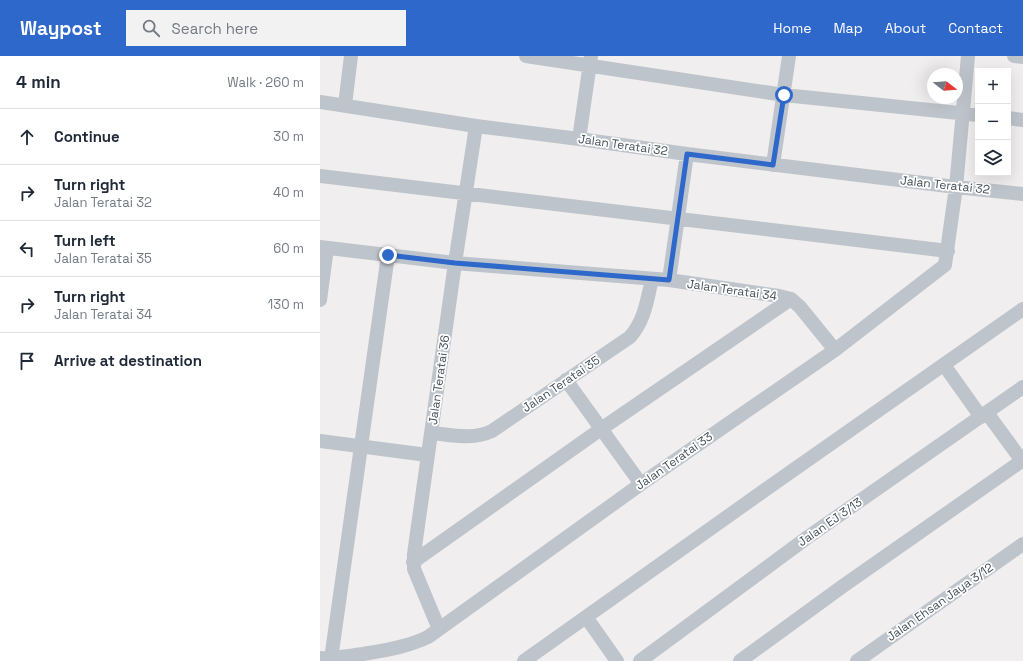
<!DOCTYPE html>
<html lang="en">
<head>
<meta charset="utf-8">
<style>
  body { margin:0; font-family:"Space Grotesk",sans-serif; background:#f2f2f3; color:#1f2937 }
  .controls { position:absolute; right:12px; top:12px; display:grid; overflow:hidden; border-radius:0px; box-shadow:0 4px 16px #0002 }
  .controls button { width:36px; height:36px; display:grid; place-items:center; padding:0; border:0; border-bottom:1px solid #e0e1e3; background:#fff; color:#1f2937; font:20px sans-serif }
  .compass { position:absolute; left:607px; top:12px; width:36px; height:36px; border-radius:50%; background:#fff; box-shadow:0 4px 16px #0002; rotate:107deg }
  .stop { position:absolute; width:12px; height:12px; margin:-9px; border:3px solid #2e68cb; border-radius:50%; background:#fff }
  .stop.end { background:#2e68cb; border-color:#fff; box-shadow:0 1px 4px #0008 }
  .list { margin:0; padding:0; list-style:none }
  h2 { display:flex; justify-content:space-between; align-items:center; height:52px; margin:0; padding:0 16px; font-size:17px }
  h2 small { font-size:13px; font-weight:400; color:#747a83 }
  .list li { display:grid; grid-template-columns:26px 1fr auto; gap:12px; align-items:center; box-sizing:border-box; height:56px; padding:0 16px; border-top:1px solid #e0e1e3 }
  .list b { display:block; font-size:15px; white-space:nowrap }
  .list p { margin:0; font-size:13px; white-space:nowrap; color:#747a83 }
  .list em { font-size:13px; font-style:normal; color:#747a83 }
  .icon { flex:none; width:22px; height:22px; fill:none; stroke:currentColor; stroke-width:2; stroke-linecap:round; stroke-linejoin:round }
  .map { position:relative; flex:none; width:703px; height:605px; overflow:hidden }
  header { display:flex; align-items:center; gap:24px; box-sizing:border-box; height:56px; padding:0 20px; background:#2e68cb; color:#fff }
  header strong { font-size:19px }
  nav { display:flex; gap:22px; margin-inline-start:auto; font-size:14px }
  .search { width:280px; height:36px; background:#f2f2f3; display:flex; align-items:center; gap:10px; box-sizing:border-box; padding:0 14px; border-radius:0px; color:#747a83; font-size:15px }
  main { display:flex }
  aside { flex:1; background:#fff }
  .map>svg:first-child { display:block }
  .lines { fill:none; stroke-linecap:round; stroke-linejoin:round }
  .minor { stroke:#bec4cb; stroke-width:14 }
  .route { stroke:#2e68cb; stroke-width:5 }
  .labels { text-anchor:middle; stroke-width:3.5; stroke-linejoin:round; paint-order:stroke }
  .street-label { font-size:12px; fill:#485059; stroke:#fff }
</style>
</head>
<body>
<header>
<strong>Waypost</strong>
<div class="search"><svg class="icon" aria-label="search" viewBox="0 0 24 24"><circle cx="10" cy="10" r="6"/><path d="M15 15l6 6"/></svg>Search here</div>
<nav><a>Home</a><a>Map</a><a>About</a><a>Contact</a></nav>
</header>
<main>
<aside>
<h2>4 min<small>Walk · 260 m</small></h2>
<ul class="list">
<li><svg class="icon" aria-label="ahead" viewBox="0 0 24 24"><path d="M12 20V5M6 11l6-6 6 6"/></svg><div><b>Continue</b></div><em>30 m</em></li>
<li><svg class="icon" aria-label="right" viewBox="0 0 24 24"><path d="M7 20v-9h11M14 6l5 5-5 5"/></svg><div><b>Turn right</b><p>Jalan Teratai 32</p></div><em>40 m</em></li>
<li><svg class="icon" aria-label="left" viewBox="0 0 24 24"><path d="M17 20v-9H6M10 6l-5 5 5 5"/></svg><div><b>Turn left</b><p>Jalan Teratai 35</p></div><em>60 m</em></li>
<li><svg class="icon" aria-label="right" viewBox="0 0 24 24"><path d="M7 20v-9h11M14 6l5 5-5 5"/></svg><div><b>Turn right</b><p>Jalan Teratai 34</p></div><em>130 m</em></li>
<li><svg class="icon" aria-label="arrive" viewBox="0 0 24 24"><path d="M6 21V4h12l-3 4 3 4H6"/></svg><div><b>Arrive at destination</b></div></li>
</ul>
</aside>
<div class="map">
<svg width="703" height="605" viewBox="0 0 703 605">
  <rect width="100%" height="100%" fill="#f0eeee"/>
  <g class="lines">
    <!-- minor -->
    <path class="minor" d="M 206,0 L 464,39 L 658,59
      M 694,0 L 703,1
      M 0,46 L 156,70 L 259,83 L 367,98 L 636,131 L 703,138
      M 25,49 L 31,0
      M 688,62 L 703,64
      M 259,83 L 271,0
      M 453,109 L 469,0
      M 0,120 L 628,195
      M 0,191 L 135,207 L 349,224 L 459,240 L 471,243 L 480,251 L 515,294
      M 349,224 L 367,98
      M 0,244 L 7,192
      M 624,309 L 661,361
      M 246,324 L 321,428
      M 667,357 L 703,406
      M 112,377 C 132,379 153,384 172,375 L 310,281 C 325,264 327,244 332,223
      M 0,385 L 107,399
      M 93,506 L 281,373 L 471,243
      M 266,561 L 297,605
      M 119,573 L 94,513 L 94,498 L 135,207 L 156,70
      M 0,602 C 15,603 28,600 43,598 C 66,594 87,591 108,581 L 321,428 L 515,294 L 625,209 L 636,131 L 648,0
      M 11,603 L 68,199
      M 204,605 L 452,429 L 703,253
      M 320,605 L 488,481 L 703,331
      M 420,605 L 523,530 L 703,404
      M 537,605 L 703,488"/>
  </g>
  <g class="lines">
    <!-- route -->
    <path class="route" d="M 68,199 L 135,207 L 349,224 L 367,98 L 453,109 L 464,39"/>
  </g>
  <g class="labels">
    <!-- street labels -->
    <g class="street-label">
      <text transform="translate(303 89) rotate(8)" y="4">Jalan Teratai 32</text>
      <text transform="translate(625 129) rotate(6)" y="4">Jalan Teratai 32</text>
      <text transform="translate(412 234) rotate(8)" y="4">Jalan Teratai 34</text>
      <text transform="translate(119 324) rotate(-82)" y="4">Jalan Teratai 36</text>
      <text transform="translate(241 328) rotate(-34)" y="4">Jalan Teratai 35</text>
      <text transform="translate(354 405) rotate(-35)" y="4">Jalan Teratai 33</text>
      <text transform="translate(510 466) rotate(-35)" y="4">Jalan EJ 3/13</text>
      <text transform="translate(620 546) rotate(-35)" y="4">Jalan Ehsan Jaya 3/12</text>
    </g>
  </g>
</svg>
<div class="controls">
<button>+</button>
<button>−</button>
<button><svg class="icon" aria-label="layers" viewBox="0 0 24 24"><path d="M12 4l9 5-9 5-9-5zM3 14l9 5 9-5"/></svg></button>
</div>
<svg class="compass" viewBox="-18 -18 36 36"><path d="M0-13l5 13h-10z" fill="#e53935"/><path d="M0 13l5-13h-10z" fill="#747a83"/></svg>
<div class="stop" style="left:464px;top:39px"></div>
<div class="stop end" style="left:68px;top:199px"></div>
</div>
</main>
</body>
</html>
